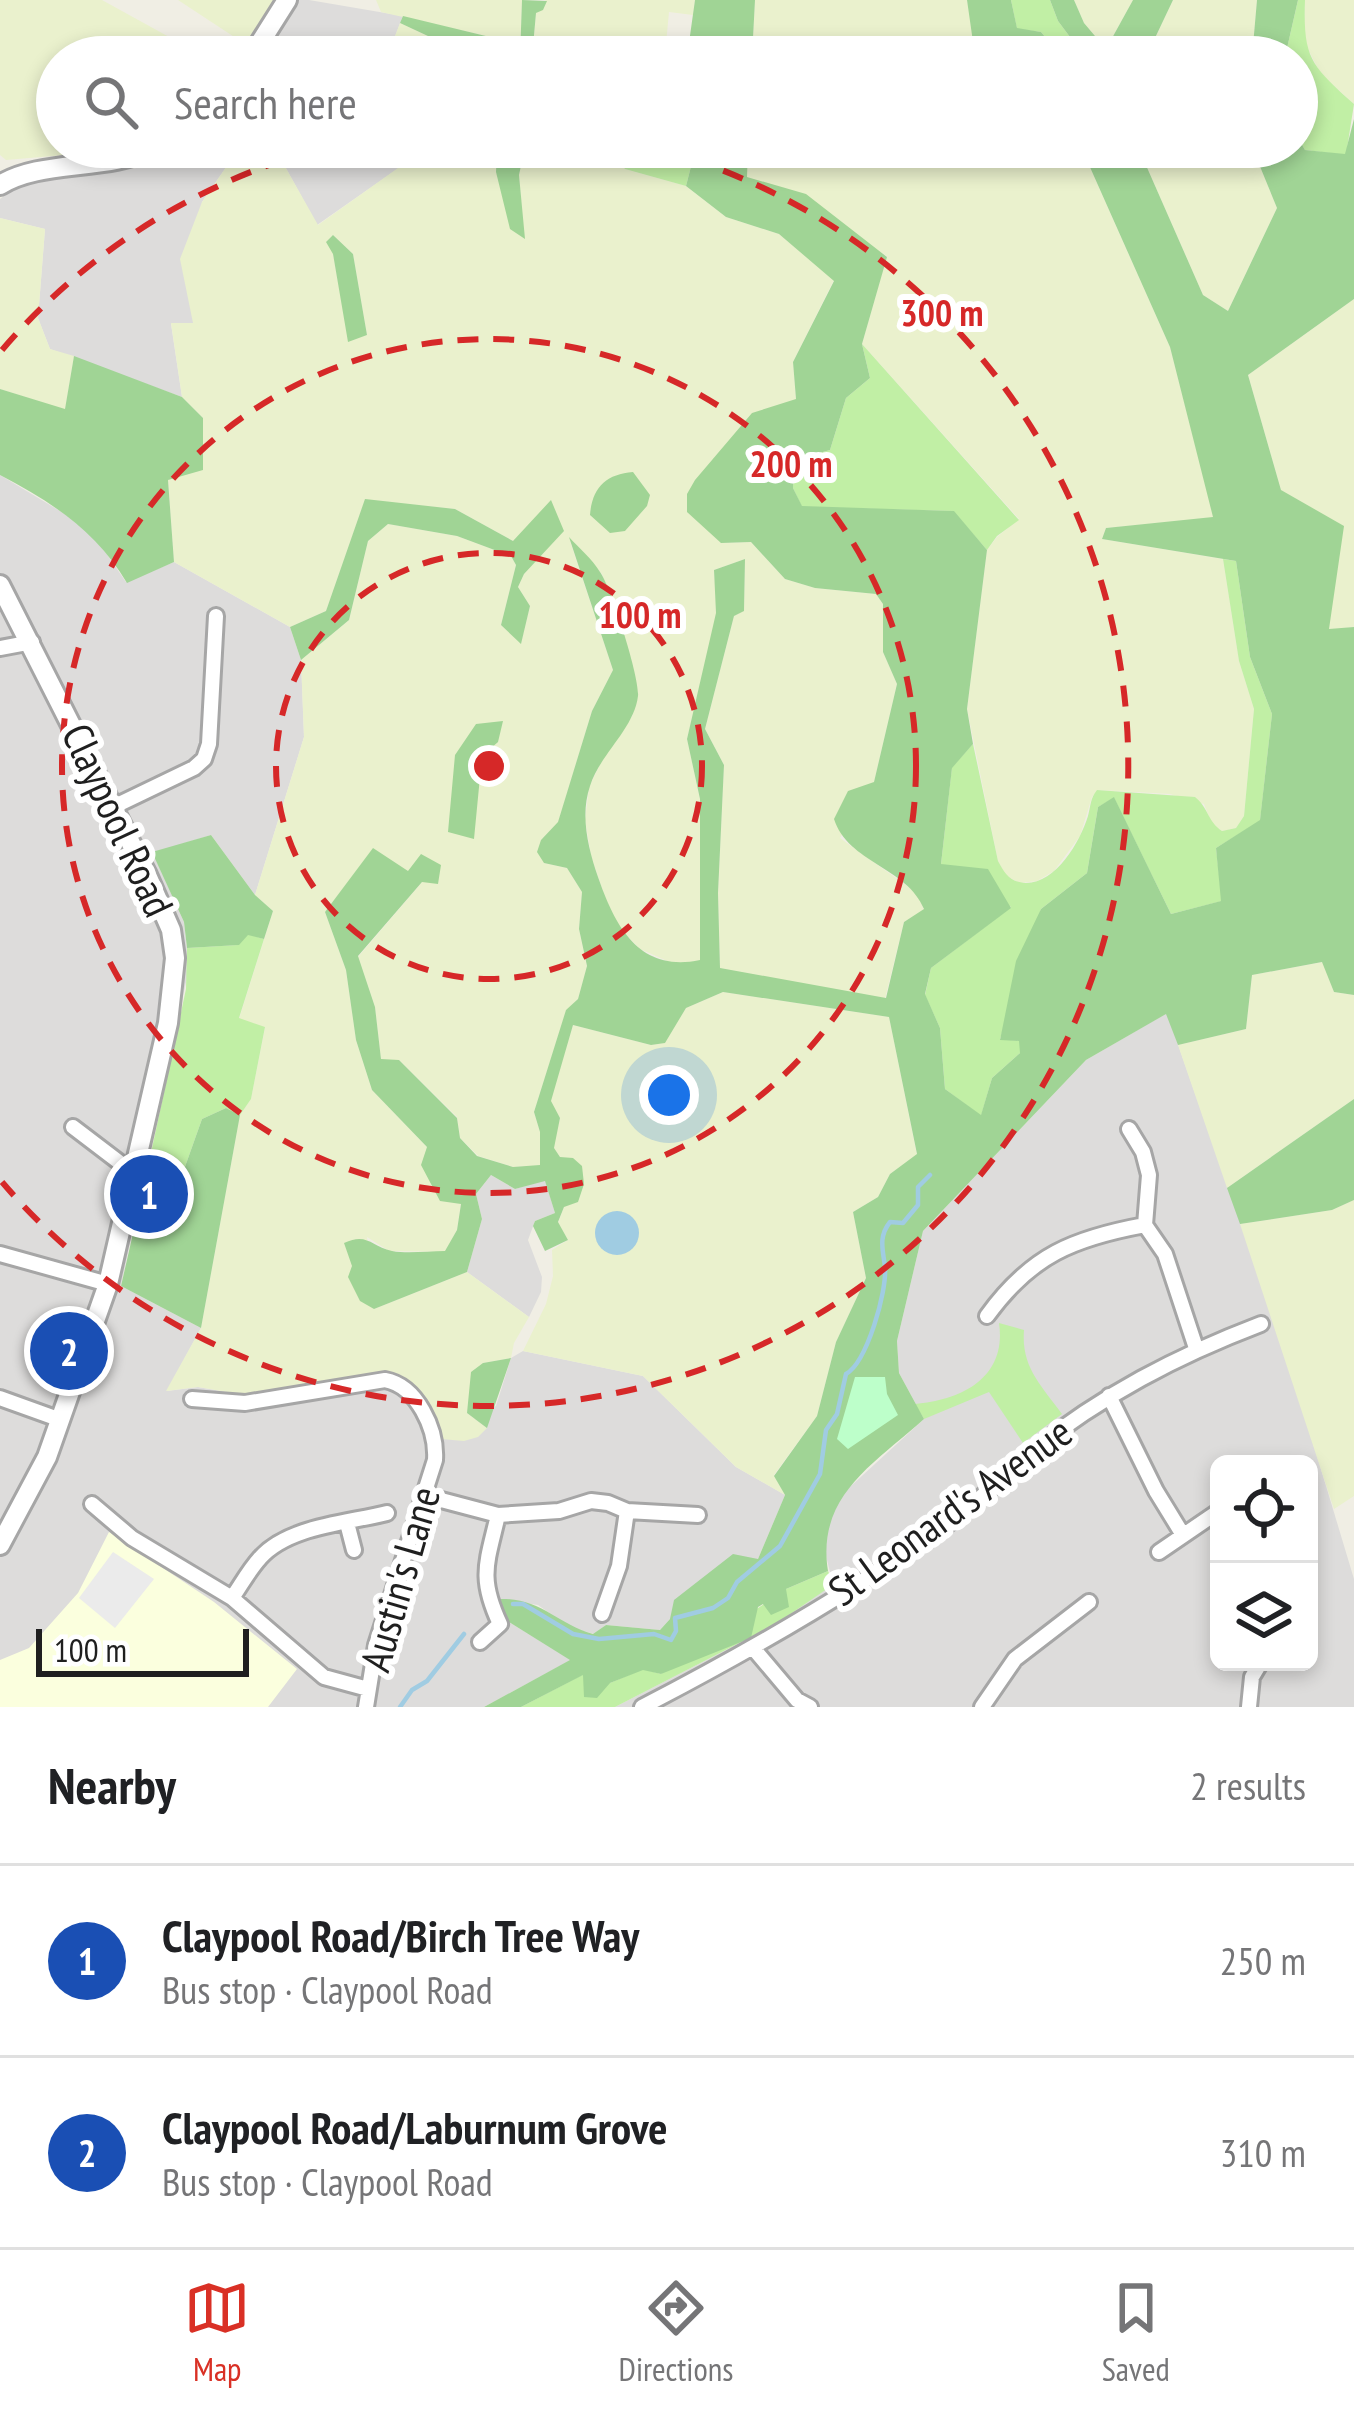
<!DOCTYPE html>
<html lang="en">
<head>
<meta charset="utf-8">
<style>
  body { margin:0; font-family:"PT Sans Narrow",sans-serif; background:#f6f6f6; color:#202124 }
  .controls { position:absolute; right:36px; bottom:36px; display:grid; overflow:hidden; border-radius:18px; box-shadow:0 6px 18px #0003 }
  .controls button { width:108px; height:108px; display:grid; place-items:center; padding:0; border:0; border-bottom:3px solid #e0e0e0; background:#fff; color:#202124; font:60px sans-serif }
  .scale { position:absolute; left:36px; bottom:30px; width:213px; box-sizing:border-box; padding-left:12px; border:6px solid #1f1f1f; border-top:0; font-size:33px; line-height:42px; white-space:nowrap; color:#1f1f1f; -webkit-text-stroke:9px #fff; paint-order:stroke }
  .you { position:absolute; left:669px; top:1095px; width:42px; height:42px; margin:-30px; border:9px solid #fff; border-radius:50%; background:#1a73e8; box-shadow:0 0 0 18px #1a73e833 }
  .badge { display:grid; place-items:center; width:78px; height:78px; border-radius:50%; background:#d93025; color:#fff; font-size:39px; font-weight:700 }
  .pin { position:absolute; translate:-50% -50%; border:6px solid #fff; box-shadow:0 3px 12px #0006 }
  .list { margin:0; padding:0; list-style:none }
  h2 { display:flex; justify-content:space-between; align-items:center; height:156px; margin:0; padding:0 48px; font-size:51px }
  h2 small { font-size:39px; font-weight:400; color:#757577 }
  .list li { display:grid; grid-template-columns:78px 1fr auto; gap:36px; align-items:center; box-sizing:border-box; height:192px; padding:0 48px; border-top:3px solid #e0e0e0 }
  .list b { display:block; font-size:45px; white-space:nowrap }
  .list p { margin:0; font-size:39px; white-space:nowrap; color:#757577 }
  .list em { font-size:39px; font-style:normal; color:#757577 }
  .icon { flex:none; width:66px; height:66px; fill:none; stroke:currentColor; stroke-width:2; stroke-linecap:round; stroke-linejoin:round }
  .map { position:relative; flex:none; width:1354px; height:1707px; overflow:hidden }
  .search { position:absolute; background:#fff; box-shadow:0 6px 18px #0003; left:36px; right:36px; top:36px; height:132px; display:flex; align-items:center; gap:30px; box-sizing:border-box; padding:0 42px; border-radius:66px; color:#757577; font-size:45px }
  .sheet { height:540px; background:#fff }
  nav { display:flex; justify-content:space-around; align-items:center; box-sizing:border-box; height:168px; border-top:3px solid #e0e0e0; background:#fff; font-size:33px; color:#757577 }
  nav a { display:grid; justify-items:center; gap:6px }
  nav .on { color:#d93025 }
  .map>svg:first-child { display:block }
  .residential { fill:#dddcdb; fill-rule:evenodd }
  .education { fill:#fbffde }
  .farmland { fill:#eaf1cd; fill-rule:evenodd }
  .grass { fill:#c1efa5 }
  .forest { fill:#a0d495 }
  .park { fill:#bdffca }
  .parking { fill:#ebebeb }
  .water { fill:#a0cce2 }
  .lines { fill:none; stroke-linecap:round; stroke-linejoin:round }
  .stream { stroke:#a0cce2; stroke-width:4.5 }
  .minor-casing { stroke:#a6a6a6; stroke-width:20 }
  .tertiary-casing { stroke:#a6a6a6; stroke-width:24 }
  .minor { stroke:#fff; stroke-width:14 }
  .tertiary { stroke:#fff; stroke-width:18 }
  .ring { fill:none; stroke:#d62828; stroke-width:6; stroke-dasharray:21 15 }
  .labels { text-anchor:middle; stroke-width:12; stroke-linejoin:round; paint-order:stroke }
  .street-label { font-size:42px; fill:#1f1f1f; stroke:#fff }
  .centre { fill:#d62828; stroke:#fff; stroke-width:6 }
  .ring-label { font-size:36px; text-anchor:middle; font-weight:bold; fill:#d62828; stroke:#fff; stroke-width:12; stroke-linejoin:round; paint-order:stroke }
</style>
</head>
<body>
<div class="map">
<svg width="1354" height="1707" viewBox="0 0 1354 1707">
  <rect width="100%" height="100%" fill="#f0eee4"/>
  <!-- residential -->
  <path class="residential" d="M 275,0 L 309,0 L 403,16 L 387,57 L 243,57 Z
    M 140,147 L 240,147 L 202,202 L 193,323 L 171,324 L 182,397 L 50,349 L 38,318 L 45,229 L 0,218 L 0,199 L 24,181 L 137,168 Z
    M 252,147 L 385,147 L 406,163 L 317,225 L 275,148 L 262,158 Z
    M 0,475 L 65,514 L 97,540 L 126,582 L 174,562 L 290,627 L 301,660 L 304,737 L 255,895 L 211,835 L 153,853 L 184,922 L 189,968 L 121,1286 L 201,1328 L 167,1391 L 198,1387 L 250,1396 L 408,1384 L 426,1402 L 441,1439 L 496,1406 L 511,1358 L 523,1351 L 643,1376 L 736,1467 L 785,1495 L 758,1559 L 670,1619 L 660,1630 L 606,1625 L 594,1634 L 569,1627 L 538,1605 L 499,1599 L 509,1622 L 571,1660 L 484,1707 L 0,1707 Z
    M 1167,1013 L 1287,1356 L 1354,1579 L 1354,1707 L 615,1707 L 776,1624 L 833,1584 L 825,1552 L 826,1530 L 840,1496 L 924,1419 L 899,1373 L 897,1341 L 923,1231 L 1086,1060 ZM 1219,1464 L 1309,1464 L 1309,1662 L 1219,1662 Z
    M 491,1175 L 515,1189 L 545,1180 L 555,1213 L 535,1221 L 528,1240 L 542,1277 L 541,1292 L 529,1317 L 467,1272 L 482,1219 L 476,1194 Z"/>
  <!-- education -->
  <path class="education" d="M 109,1532 L 214,1602 L 297,1669 L 268,1707 L 0,1707 L 0,1660 L 29,1648 L 78,1593 Z"/>
  <!-- farmland -->
  <path class="farmland" d="M 0,0 L 102,0 L 171,38 L 161,57 L 57,57 L 57,147 L 107,147 L 88,153 L 6,160 L 0,155 Z
    M 178,0 L 275,0 L 248,46 Z
    M 376,0 L 522,0 L 520,57 L 499,56 L 490,37 L 381,12 Z
    M 546,0 L 695,0 L 693,15 L 669,12 L 665,54 L 680,57 L 532,57 L 536,13 Z
    M 755,0 L 967,0 L 978,57 L 752,57 Z
    M 1074,0 L 1133,0 L 1106,49 L 1084,23 Z
    M 1173,0 L 1257,0 L 1252,57 L 1146,57 Z
    M 1305,0 L 1354,0 L 1354,104 L 1320,73 L 1304,41 Z
    M 400,23 L 473,57 L 387,57 Z
    M 240,147 L 252,147 L 262,158 L 274,147 L 318,225 L 405,163 L 385,147 L 497,147 L 496,172 L 524,238 L 519,175 L 525,147 L 607,147 L 625,169 L 686,186 L 726,217 L 779,234 L 834,280 L 793,362 L 796,399 L 721,543 L 751,542 L 785,579 L 815,588 L 876,594 L 883,604 L 883,652 L 897,684 L 874,782 L 840,838 L 917,893 L 924,910 L 904,922 L 885,999 L 720,969 L 718,893 L 724,765 L 705,729 L 734,616 L 744,610 L 745,559 L 714,570 L 717,613 L 687,739 L 700,799 L 700,961 L 674,964 L 640,949 L 624,933 L 610,912 L 591,856 L 585,820 L 589,787 L 607,750 L 632,716 L 638,695 L 602,574 L 570,541 L 613,670 L 592,711 L 558,823 L 541,840 L 544,863 L 567,868 L 582,892 L 579,929 L 587,967 L 578,999 L 566,1011 L 534,1112 L 540,1132 L 540,1166 L 513,1167 L 478,1156 L 460,1138 L 457,1117 L 399,1060 L 381,1060 L 375,1007 L 358,957 L 423,881 L 408,871 L 325,912 L 346,970 L 356,1040 L 372,1090 L 427,1147 L 461,1203 L 457,1230 L 445,1252 L 389,1251 L 367,1237 L 374,1309 L 467,1272 L 529,1317 L 514,1343 L 511,1358 L 483,1363 L 467,1413 L 487,1428 L 478,1437 L 464,1441 L 441,1439 L 426,1402 L 408,1384 L 250,1396 L 198,1387 L 166,1391 L 201,1328 L 240,1115 L 251,1099 L 265,1028 L 239,1019 L 273,911 L 255,895 L 304,737 L 301,660 L 349,620 L 368,541 L 388,524 L 457,536 L 511,556 L 516,565 L 501,625 L 521,643 L 530,606 L 518,587 L 524,574 L 563,531 L 513,541 L 455,509 L 365,500 L 326,611 L 290,627 L 174,562 L 168,480 L 203,418 L 182,397 L 171,323 L 193,323 L 180,259 L 202,202 ZM 333,235 L 353,254 L 367,335 L 349,341 L 333,254 Z
    M 748,147 L 1081,147 L 1170,347 L 1214,518 L 1106,528 L 1102,539 L 1223,559 L 1239,661 L 1254,709 L 1244,816 L 1236,828 L 1222,831 L 1212,825 L 1204,804 L 1170,794 L 1098,790 L 1092,797 L 1080,836 L 1054,871 L 1037,881 L 1020,883 L 1006,876 L 998,861 L 967,709 L 987,550 L 997,537 L 1019,519 L 862,344 L 887,256 L 746,177 Z
    M 1138,147 L 1252,147 L 1277,208 L 1228,311 L 1203,295 Z
    M 0,218 L 45,229 L 38,318 L 50,349 L 74,356 L 65,410 L 0,389 Z
    M 1354,299 L 1354,627 L 1329,630 L 1281,490 L 1248,375 Z
    M 1323,962 L 1334,992 L 1354,995 L 1354,1099 L 1227,1188 L 1178,1045 L 1246,1029 L 1252,975 Z
    M 723,992 L 889,1017 L 917,1155 L 890,1174 L 878,1197 L 853,1212 L 866,1278 L 836,1342 L 817,1416 L 774,1475 L 785,1495 L 736,1467 L 643,1376 L 523,1351 L 546,1304 L 553,1276 L 552,1250 L 568,1240 L 558,1223 L 564,1207 L 560,1157 L 553,1148 L 560,1118 L 550,1101 L 573,1025 L 651,1045 L 664,1043 L 686,1008 Z
    M 1354,1200 L 1354,1496 L 1334,1509 L 1240,1224 L 1332,1210 Z"/>
  <!-- grass -->
  <path class="grass" d="M 1011,0 L 1050,0 L 1058,21 L 1085,57 L 1062,57 L 1041,32 L 1017,29 Z
    M 1298,0 L 1305,0 C 1303,59 1311,65 1354,104 L 1346,155 L 1305,150 L 1297,136 L 1297,57 L 1285,57 Z
    M 607,147 L 696,147 L 686,186 L 625,169 Z
    M 862,344 L 1019,520 L 997,536 L 987,550 L 953,511 L 802,507 L 793,488 L 794,467 L 805,457 L 830,450 L 846,398 L 870,378 Z
    M 1223,559 L 1236,561 L 1250,657 L 1272,714 L 1260,821 L 1216,848 L 1222,901 L 1171,914 L 1114,798 L 1098,807 L 1087,873 L 1041,909 L 1000,1039 L 1020,1041 L 1020,1053 L 992,1078 L 981,1116 L 945,1089 L 940,1028 L 925,995 L 931,968 L 1011,907 L 941,864 L 952,767 L 973,744 L 998,861 C 1005,874 1010,882 1026,883 C 1056,883 1080,842 1088,816 C 1091,805 1090,799 1097,790 L 1195,797 C 1208,807 1208,822 1222,831 L 1236,828 L 1244,816 L 1254,709 L 1239,661 Z
    M 248,934 L 264,939 L 239,1018 L 265,1027 L 251,1099 L 240,1115 L 226,1108 L 202,1119 L 181,1178 L 145,1181 L 186,989 L 187,948 L 238,945 Z
    M 999,1323 L 1024,1330 C 1021,1367 1041,1385 1062,1414 L 1023,1443 L 989,1392 L 924,1419 L 915,1404 C 963,1400 1007,1377 999,1323 Z
    M 828,1571 L 834,1584 L 776,1624 L 615,1707 L 521,1707 L 584,1674 L 610,1683 L 643,1669 L 661,1674 L 786,1589 Z"/>
  <!-- forest -->
  <path class="forest" d="M 522,0 L 547,1 L 543,10 L 536,13 L 532,57 L 520,57 Z
    M 695,0 L 755,0 L 752,57 L 687,57 Z
    M 967,0 L 1011,0 L 1017,28 L 1041,32 L 1062,57 L 975,56 Z
    M 1050,0 L 1074,0 L 1084,23 L 1106,49 L 1133,0 L 1173,0 L 1146,57 L 1085,57 L 1058,21 Z
    M 1257,0 L 1298,0 L 1285,57 L 1252,57 Z
    M 403,16 L 490,37 L 502,57 L 473,57 L 400,23 Z
    M 1354,119 L 1354,299 L 1248,375 L 1281,490 L 1344,526 L 1329,629 L 1354,627 L 1354,995 L 1334,992 L 1322,962 L 1252,975 L 1246,1029 L 1178,1045 L 1166,1014 L 1086,1060 L 923,1231 L 897,1341 L 899,1373 L 924,1419 C 874,1464 816,1496 828,1571 L 786,1589 L 789,1607 L 771,1615 L 763,1604 L 758,1607 L 751,1638 L 661,1674 L 643,1670 L 610,1683 L 597,1698 L 584,1697 L 583,1675 L 521,1707 L 484,1707 L 570,1660 L 509,1622 L 498,1599 C 540,1597 555,1623 593,1634 L 606,1625 L 660,1630 L 670,1619 L 674,1600 L 733,1554 L 758,1559 L 785,1495 L 774,1476 L 817,1416 L 836,1342 L 866,1278 L 853,1212 L 878,1197 L 890,1174 L 917,1154 L 889,1017 L 723,992 L 686,1008 L 665,1043 L 651,1045 L 573,1025 L 551,1101 L 560,1118 L 554,1148 L 560,1157 L 573,1158 L 582,1166 L 584,1184 L 578,1202 L 564,1207 L 558,1222 L 568,1240 L 545,1251 L 533,1226 L 535,1221 L 555,1213 L 545,1181 L 515,1189 L 491,1175 L 476,1194 L 482,1219 L 467,1272 L 374,1309 L 360,1301 L 348,1277 L 352,1266 L 344,1243 C 367,1232 371,1246 392,1251 C 408,1254 428,1251 445,1251 L 457,1230 L 461,1204 L 440,1201 L 421,1165 L 427,1147 L 372,1090 L 356,1040 L 346,970 L 325,912 L 373,848 L 408,871 L 421,854 L 441,865 L 438,884 L 422,882 L 358,956 L 375,1007 L 381,1059 L 399,1060 L 457,1118 L 460,1138 L 477,1156 L 513,1167 L 540,1165 L 540,1132 L 534,1112 L 566,1010 L 578,999 L 587,966 L 579,929 L 582,892 L 567,868 L 544,863 L 537,852 L 541,840 L 558,822 L 592,711 L 613,670 L 569,537 C 579,548 592,559 600,572 C 611,587 640,678 638,696 C 634,729 600,754 590,786 C 580,815 588,848 598,877 C 615,926 639,973 700,960 L 700,799 L 687,739 L 716,613 L 714,570 L 745,559 L 744,611 L 734,616 L 705,729 L 724,765 L 718,893 L 720,968 L 886,998 L 904,922 L 924,909 C 907,867 848,863 834,819 L 848,791 L 874,782 L 897,684 L 883,652 L 883,604 L 876,594 L 815,588 L 785,579 L 751,542 L 721,543 L 687,512 L 687,494 L 695,480 L 752,413 L 796,399 L 793,362 L 834,281 L 779,234 L 726,217 L 686,186 L 696,147 L 748,147 L 747,177 L 806,194 L 887,257 L 862,344 L 870,378 L 846,398 L 830,450 L 805,457 L 794,467 L 793,488 L 802,506 L 954,511 L 987,550 L 967,709 L 973,744 L 952,768 L 941,864 L 988,869 L 1011,908 L 931,968 L 925,994 L 940,1028 L 945,1089 L 981,1115 L 992,1078 L 1020,1053 L 1019,1041 L 1000,1040 L 1016,961 L 1041,909 L 1087,873 L 1098,807 L 1114,797 L 1171,914 L 1221,901 L 1216,848 L 1260,820 L 1272,714 L 1250,657 L 1236,561 L 1102,539 L 1106,528 L 1213,517 L 1170,347 L 1081,147 L 1138,147 L 1203,295 L 1228,311 L 1277,208 L 1252,147 L 1297,147 L 1297,136 L 1305,150 L 1345,154 Z
    M 497,147 L 525,147 L 519,175 L 525,239 L 510,229 L 496,172 Z
    M 333,235 L 353,254 L 367,335 L 348,342 L 333,254 L 326,242 Z
    M 74,356 L 182,397 L 203,418 L 203,470 L 168,480 L 174,562 L 127,583 C 97,532 52,502 0,475 L 0,389 L 65,409 Z
    M 633,472 L 650,495 L 647,506 L 625,531 L 610,533 L 590,515 C 592,488 606,474 633,472 Z
    M 365,499 L 455,509 L 513,541 L 551,500 L 564,531 L 524,574 L 518,587 L 530,606 L 521,644 L 501,625 L 516,565 L 511,556 L 457,536 L 388,524 L 368,541 L 349,620 L 301,660 L 290,627 L 326,611 Z
    M 503,721 L 498,742 L 482,756 L 474,839 L 448,832 L 455,755 L 476,724 Z
    M 211,835 L 255,895 L 273,911 L 264,939 L 248,935 L 239,945 L 187,948 L 184,922 L 152,852 Z
    M 1354,1099 L 1354,1200 L 1332,1210 L 1240,1224 L 1227,1188 Z
    M 226,1108 L 240,1115 L 201,1328 L 121,1286 L 145,1181 L 181,1178 L 202,1119 Z
    M 511,1358 L 487,1428 L 467,1413 L 471,1372 L 483,1363 Z"/>
  <!-- park -->
  <path class="park" d="M 855,1377 L 885,1377 L 887,1394 L 898,1415 L 848,1449 L 837,1439 Z"/>
  <!-- parking -->
  <path class="parking" d="M 113,1552 L 154,1579 L 115,1628 L 79,1598 Z"/>
  <!-- water -->
  <path class="water" d="M595 1233a22 22 0 1 1 44 0a22 22 0 1 1-44 0Z"/>
  <g class="lines">
    <!-- stream -->
    <path class="stream" d="M 513,1604 L 523,1604 L 573,1634 L 599,1639 L 654,1634 L 671,1640 L 676,1631 L 675,1618 L 713,1608 L 728,1598 L 737,1582 L 780,1546 L 820,1474 L 826,1430 L 837,1414 L 846,1374 C 867,1362 887,1292 885,1267 C 883,1250 878,1237 890,1222 L 903,1223 L 918,1205 L 918,1187 L 930,1175
      M 400,1707 L 412,1690 L 427,1681 L 464,1634"/>
    <!-- minor casing -->
    <g class="minor-casing">
      <path id="minor" d="M 0,648 L 32,642
        M 115,806 L 194,768 L 204,759 L 209,744 L 216,616
        M 73,1127 L 136,1175
        M 1129,1129 L 1143,1152 L 1149,1175 L 1145,1225 L 1165,1254 L 1196,1348
        M 0,1254 L 108,1284
        M 987,1316 C 1031,1255 1074,1238 1145,1225
        M 1109,1396 L 1156,1491 L 1183,1535
        M 0,1398 L 61,1420
        M 192,1399 L 245,1403 L 385,1380 C 417,1386 437,1429 435,1460 L 376,1645 L 366,1707
        M 426,1496 L 498,1515 L 559,1511 L 591,1501 L 608,1503 L 627,1511 L 698,1515
        M 92,1504 L 132,1538 L 232,1598 L 324,1677 L 368,1689
        M 347,1523 L 354,1550
        M 1159,1552 L 1219,1511
        M 232,1598 C 241,1585 249,1570 260,1558 C 288,1526 348,1523 387,1513
        M 602,1614 L 619,1566 L 627,1511
        M 480,1642 L 500,1624 C 478,1577 487,1563 498,1515
        M 754,1649 L 797,1700 L 810,1707
        M 642,1707 C 750,1651 856,1590 955,1519 C 982,1499 1005,1473 1031,1452 C 1102,1395 1177,1356 1261,1324
        M 982,1707 L 1015,1659 L 1089,1602
        M 1249,1707 L 1252,1677 L 1261,1662"/>
    </g>
    <!-- tertiary casing -->
    <g class="tertiary-casing">
      <path id="tertiary" d="M 251,57 L 287,0
        M 0,185 C 42,159 105,172 157,147
        M 0,585 L 147,875 L 171,930 L 175,958 L 168,1023 L 108,1284 L 47,1457 L 0,1545"/>
    </g>
    <!-- minor -->
    <use href="#minor" class="minor"/>
    <!-- tertiary -->
    <use href="#tertiary" class="tertiary"/>
  </g>
  <!-- distance rings -->
  <g class="ring">
    <circle cx="489" cy="766" r="213"/>
    <circle cx="489" cy="766" r="427"/>
    <path d="M2 350A640 640 0 0 1 323 148M655 148A640 640 0 1 1 2 1182"/>
  </g>
  <g class="labels">
    <!-- street labels -->
    <g class="street-label">
      <text transform="translate(118 820) rotate(65)" y="15">Claypool Road</text>
      <text transform="translate(950 1511) rotate(-36)" y="15">St Leonard's Avenue</text>
      <text transform="translate(400 1579) rotate(-74)" y="15">Austin's Lane</text>
    </g>
  </g>
  <circle cx="489" cy="766" r="18" class="centre"/>
  <g class="ring-label">
    <text x="942" y="326">300 m</text>
    <text x="791" y="477">200 m</text>
    <text x="640" y="628">100 m</text>
  </g>
</svg>
<div class="controls">
<button><svg class="icon" aria-label="locate" viewBox="0 0 24 24"><circle cx="12" cy="12" r="6"/><path d="M12 2v4M12 18v4M2 12h4M18 12h4"/></svg></button>
<button><svg class="icon" aria-label="layers" viewBox="0 0 24 24"><path d="M12 4l9 5-9 5-9-5zM3 14l9 5 9-5"/></svg></button>
</div>
<div class="scale">100 m</div>
<div class="you"></div>
<div class="pin badge" style="left:149px;top:1194px;background:#1a4fb4">1</div>
<div class="pin badge" style="left:69px;top:1351px;background:#1a4fb4">2</div>
<div class="search"><svg class="icon" aria-label="search" viewBox="0 0 24 24"><circle cx="10" cy="10" r="6"/><path d="M15 15l6 6"/></svg>Search here</div>
</div>
<section class="sheet">
<h2>Nearby<small>2 results</small></h2>
<ul class="list">
<li><span class="badge" style="background:#1a4fb4">1</span><div><b>Claypool Road/Birch Tree Way</b><p>Bus stop · Claypool Road</p></div><em>250 m</em></li>
<li><span class="badge" style="background:#1a4fb4">2</span><div><b>Claypool Road/Laburnum Grove</b><p>Bus stop · Claypool Road</p></div><em>310 m</em></li>
</ul>
</section>
<nav>
<a class="on"><svg class="icon" aria-label="map" viewBox="0 0 24 24"><path d="M3 6l6-2 6 2 6-2v14l-6 2-6-2-6 2zM9 4v14M15 6v14"/></svg>Map</a>
<a><svg class="icon" aria-label="directions" viewBox="0 0 24 24"><path d="M12 3l9 9-9 9-9-9zM9 14v-3h6M13 9l2 2-2 2"/></svg>Directions</a>
<a><svg class="icon" aria-label="saved" viewBox="0 0 24 24"><path d="M7 4h10v16l-5-4-5 4z"/></svg>Saved</a>
</nav>
</body>
</html>
